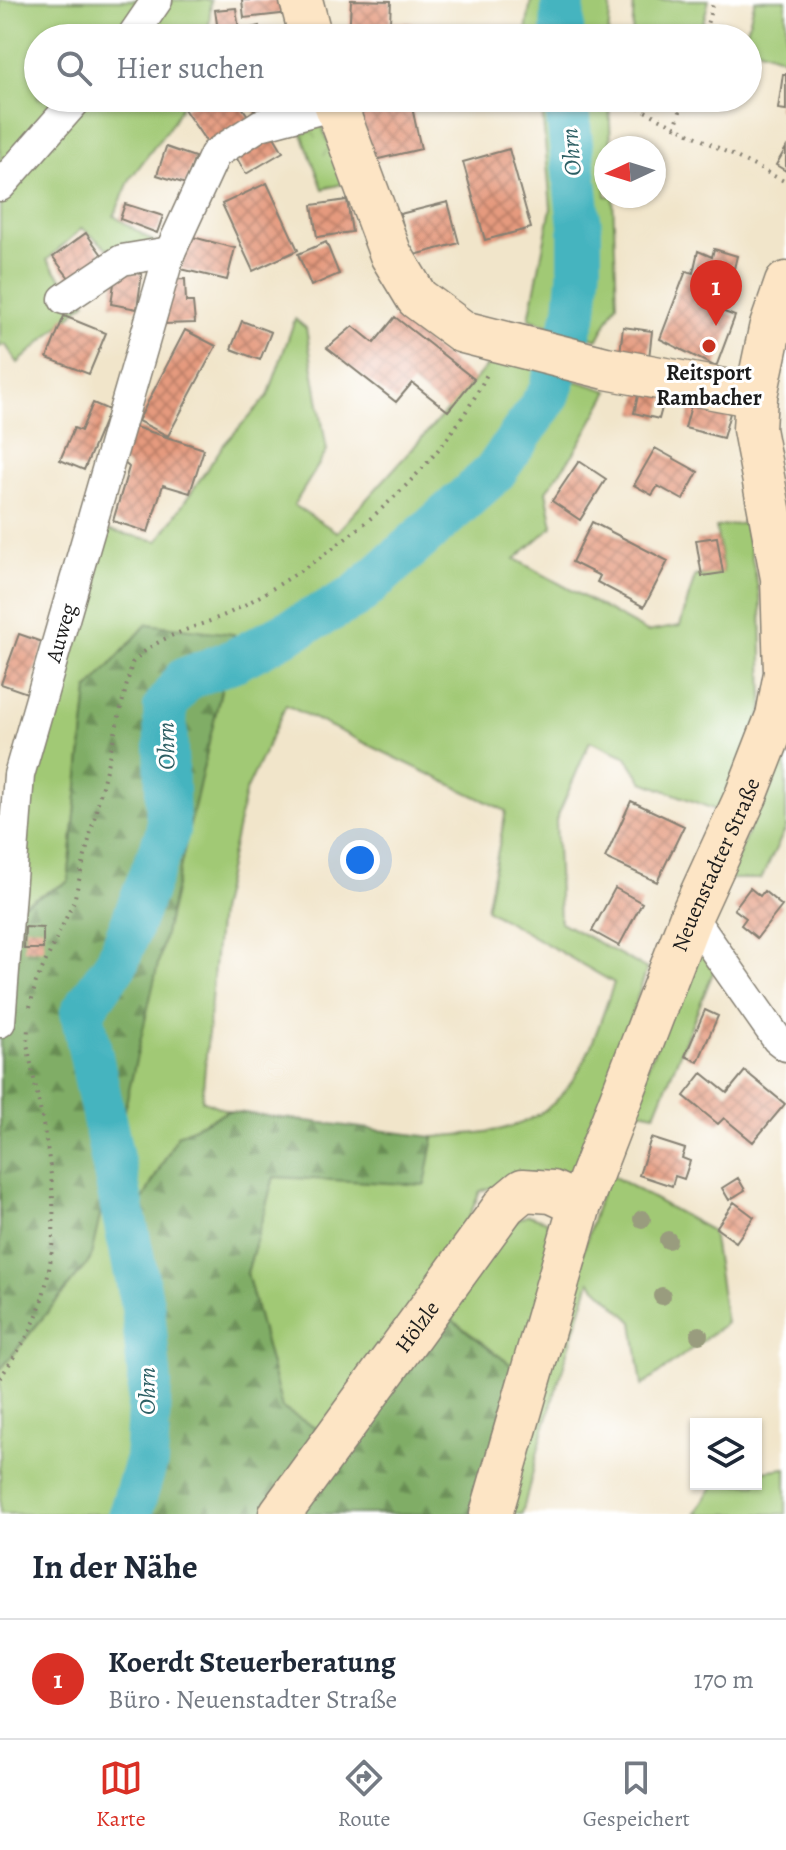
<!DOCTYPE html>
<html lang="de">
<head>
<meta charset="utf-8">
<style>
  body { margin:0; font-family:Alegreya,serif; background:#f6f6f7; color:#1f2937 }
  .controls { position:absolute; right:24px; bottom:24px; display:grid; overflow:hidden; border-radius:0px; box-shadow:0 2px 6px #0004 }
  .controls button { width:72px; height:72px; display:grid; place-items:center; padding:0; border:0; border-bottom:2px solid #e0e1e3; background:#fff; color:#1f2937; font:40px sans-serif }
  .compass { position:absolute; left:594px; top:136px; width:72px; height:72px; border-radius:50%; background:#fff; box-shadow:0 2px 6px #0004; rotate:266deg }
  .you { position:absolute; left:360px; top:860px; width:28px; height:28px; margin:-20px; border:6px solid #fff; border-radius:50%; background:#1a73e8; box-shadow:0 0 0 12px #1a73e833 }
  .badge { display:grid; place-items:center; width:52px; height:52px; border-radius:50%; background:#d93025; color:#fff; font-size:26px; font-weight:700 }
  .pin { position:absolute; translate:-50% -66px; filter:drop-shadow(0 2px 4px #0008) }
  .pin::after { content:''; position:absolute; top:42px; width:28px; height:24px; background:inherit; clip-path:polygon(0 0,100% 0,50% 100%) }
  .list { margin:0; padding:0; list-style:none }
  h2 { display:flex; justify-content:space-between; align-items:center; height:104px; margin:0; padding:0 32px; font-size:34px }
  h2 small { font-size:26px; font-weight:400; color:#747a83 }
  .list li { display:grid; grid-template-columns:52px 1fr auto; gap:24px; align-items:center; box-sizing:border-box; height:120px; padding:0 32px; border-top:2px solid #e0e1e3 }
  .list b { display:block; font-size:30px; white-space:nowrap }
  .list p { margin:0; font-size:26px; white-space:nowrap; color:#747a83 }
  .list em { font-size:26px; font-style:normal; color:#747a83 }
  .icon { flex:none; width:44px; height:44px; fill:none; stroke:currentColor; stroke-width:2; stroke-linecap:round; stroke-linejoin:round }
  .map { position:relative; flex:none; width:786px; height:1514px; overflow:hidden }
  .search { position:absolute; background:#fff; box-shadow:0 2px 6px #0004; left:24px; right:24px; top:24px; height:88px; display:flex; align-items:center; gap:20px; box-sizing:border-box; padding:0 28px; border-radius:44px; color:#747a83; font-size:30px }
  .sheet { height:224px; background:#fff }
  nav { display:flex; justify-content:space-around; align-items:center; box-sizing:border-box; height:112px; border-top:2px solid #e0e1e3; background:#fff; font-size:22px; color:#747a83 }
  nav a { display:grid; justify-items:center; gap:4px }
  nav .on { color:#d93025 }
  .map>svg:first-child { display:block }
  .grass { fill:#a1c974; stroke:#5e7248; stroke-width:2 }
  .forest { fill:url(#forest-firs); stroke:#4e6441; stroke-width:2 }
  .park { fill:url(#park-crowns); stroke:#5e7248; stroke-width:2 }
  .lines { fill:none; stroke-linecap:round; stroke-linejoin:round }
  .river { stroke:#45b4bf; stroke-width:44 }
  .building { fill:url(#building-cross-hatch) }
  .street-casing { stroke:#868073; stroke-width:33 }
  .secondary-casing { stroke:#868073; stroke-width:45 }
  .path { stroke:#868073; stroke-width:4; stroke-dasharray:2 6; stroke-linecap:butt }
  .street { stroke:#fff; stroke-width:30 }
  .secondary { stroke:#fde5c5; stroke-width:42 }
  .tree { fill:#999c7e }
  .poi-dot { fill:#c8321e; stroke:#fff; stroke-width:3 }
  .labels { text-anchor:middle; stroke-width:6; stroke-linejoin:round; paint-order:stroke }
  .poi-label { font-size:22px; font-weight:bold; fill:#1c1c1c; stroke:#fff }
  .street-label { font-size:22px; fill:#1c1c1c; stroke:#fff }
  .water-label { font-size:24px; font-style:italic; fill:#2e6065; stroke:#fff }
</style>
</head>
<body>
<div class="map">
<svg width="786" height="1514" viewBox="0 0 786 1514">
  <defs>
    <pattern id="forest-firs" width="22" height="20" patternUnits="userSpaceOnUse" patternTransform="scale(2)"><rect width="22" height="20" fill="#80ad66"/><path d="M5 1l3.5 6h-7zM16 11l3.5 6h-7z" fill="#688c53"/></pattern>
    <pattern id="park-crowns" width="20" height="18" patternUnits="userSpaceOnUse" patternTransform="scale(2)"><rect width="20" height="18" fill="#a1c974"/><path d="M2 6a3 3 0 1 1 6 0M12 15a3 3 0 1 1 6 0" fill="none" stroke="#8aac64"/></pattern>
    <pattern id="building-cross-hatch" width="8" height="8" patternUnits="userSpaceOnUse" patternTransform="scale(2)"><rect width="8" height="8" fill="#e59a7e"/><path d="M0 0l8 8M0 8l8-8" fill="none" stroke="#b97d66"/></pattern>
  </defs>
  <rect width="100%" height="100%" fill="#fff"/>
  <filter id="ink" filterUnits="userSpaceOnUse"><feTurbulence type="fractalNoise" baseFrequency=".0125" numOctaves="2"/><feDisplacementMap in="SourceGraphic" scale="16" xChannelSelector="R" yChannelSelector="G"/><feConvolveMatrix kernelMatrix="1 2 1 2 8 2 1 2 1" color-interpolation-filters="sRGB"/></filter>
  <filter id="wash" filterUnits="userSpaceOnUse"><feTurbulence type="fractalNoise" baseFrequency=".006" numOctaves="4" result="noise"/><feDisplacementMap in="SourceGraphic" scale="32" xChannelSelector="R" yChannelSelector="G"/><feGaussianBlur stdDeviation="1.8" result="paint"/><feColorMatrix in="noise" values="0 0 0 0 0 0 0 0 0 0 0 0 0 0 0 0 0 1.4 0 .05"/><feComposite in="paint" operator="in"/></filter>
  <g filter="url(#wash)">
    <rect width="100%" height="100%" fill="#f1e5ca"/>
    <!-- grass -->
    <path class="grass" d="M 0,0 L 211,0 L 208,38 L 38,38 L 38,98 L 185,98 L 173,122 L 130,179 L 114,216 L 170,252 L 122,260 L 82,228 L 47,260 L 66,284 L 86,302 L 18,363 L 5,344 L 0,347 Z
      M 531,0 L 611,0 L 608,38 L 525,38 Z
      M 634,0 L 709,0 L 699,38 L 632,38 Z
      M 755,0 L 786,0 L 786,59 L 748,46 L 748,38 L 745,38 Z
      M 541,98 L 609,98 L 611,148 L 606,148 L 606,196 L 613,196 L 617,303 L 598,339 L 529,319 L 551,208 Z
      M 295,319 L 306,328 L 327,451 L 294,505 L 337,532 L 496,356 L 609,391 L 574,453 L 546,491 L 553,526 L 515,559 L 647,632 L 680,626 L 695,576 L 723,572 L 716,527 L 745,523 L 761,603 L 763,710 L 721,812 L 643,782 L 627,757 L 590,741 L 556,820 L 560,922 L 647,969 L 574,1185 L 533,1174 L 480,1191 L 460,1239 L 325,1434 L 282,1408 L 247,1273 L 274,1176 L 424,1184 L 434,1137 C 459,1134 489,1134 513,1126 C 578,1106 593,1040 614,983 L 486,909 L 506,811 L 286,705 L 245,793 L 219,912 L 202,1100 L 228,1111 L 178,1135 L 127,1229 L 142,1414 L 116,1514 L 0,1514 L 0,1370 L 90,1260 L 147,624 L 88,690 L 68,882 L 9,911 L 19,775 L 91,527 L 158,541 L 224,444 L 268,396 Z
      M 786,742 L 786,828 L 761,879 L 728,879 Z
      M 699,943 L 717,963 L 655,1114 L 630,1109 Z
      M 607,1173 L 712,1231 L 726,1323 L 642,1386 L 633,1322 L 590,1281 L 543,1432 L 522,1514 L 503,1514 Z
      M 528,1215 L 547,1221 L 550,1270 L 515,1368 L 447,1316 L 508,1224 Z
      M 786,1468 L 786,1514 L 695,1514 L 715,1484 L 756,1484 L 756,1472 Z"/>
    <!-- forest -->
    <path class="forest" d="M 147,624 L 234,634 L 90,1260 L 0,1370 L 0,1022 L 9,911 L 68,882 L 88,690 Z
      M 228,1111 L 434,1137 L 425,1185 L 274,1177 L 247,1273 L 282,1408 L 325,1434 L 263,1514 L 116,1514 L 142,1414 L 127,1229 L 178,1135 Z
      M 447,1316 L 515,1368 L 472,1514 L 300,1514 Z"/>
    <!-- park -->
    <path class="park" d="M 316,113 L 346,183 L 323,189 L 296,118 Z"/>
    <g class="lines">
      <!-- river -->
      <path class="river" d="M 562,38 L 563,0
        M 130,1514 L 146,1462 L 150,1383 L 143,1308 L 82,1012 L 117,962 L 168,831 L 165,707 L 185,679 L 235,660 L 355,597 L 494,473 L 549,394 L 576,311 L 580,265 L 580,227 L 566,98"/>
    </g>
    <g id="blocks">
      <!-- building -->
      <path class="building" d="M 242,0 L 288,0 L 289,13 L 244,18 Z
        M 351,0 L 391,1 L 390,22 L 414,23 L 413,38 L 349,38 Z
        M 236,8 L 239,31 L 259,26 L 262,38 L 219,38 L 215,10 Z
        M 783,74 L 786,74 L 786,110 L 778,109 Z
        M 200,98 L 236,98 L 250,119 L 210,147 L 184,109 Z
        M 249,98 L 277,98 L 282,108 L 258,119 Z
        M 356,98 L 410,98 L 421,149 L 370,161 Z
        M 273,135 L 283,152 L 246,174 L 236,157 Z
        M 166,147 L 195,157 L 186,184 L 157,175 Z
        M 786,148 L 786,171 L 776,165 Z
        M 509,149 L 531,228 L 485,240 L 463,162 Z
        M 267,183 L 298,250 L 253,271 L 222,204 Z
        M 347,200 L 352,232 L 317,237 L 312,205 Z
        M 448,202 L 459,243 L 411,256 L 400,214 Z
        M 125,204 L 163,216 L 157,233 L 120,219 Z
        M 86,233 L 105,259 L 73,283 L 53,257 Z
        M 189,236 L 235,248 L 227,280 L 181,269 Z
        M 326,242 L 339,274 L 311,286 L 298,254 Z
        M 714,249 L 737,256 L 727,298 L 720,297 L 716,309 L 735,316 L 716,367 L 660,339 L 686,271 L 693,273 L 698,251 L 712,257 Z
        M 116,270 L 142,274 L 137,309 L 111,304 Z
        M 185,279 L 186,302 L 193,302 L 195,323 L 163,324 L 170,280 Z
        M 64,316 L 106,333 L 89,374 L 47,358 Z
        M 395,317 L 474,379 L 448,411 L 412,383 L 396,402 L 327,348 L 353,326 L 374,343 Z
        M 242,321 L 271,332 L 260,360 L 231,349 Z
        M 623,327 L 652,331 L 648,367 L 619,363 Z
        M 185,330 L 216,346 L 168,436 L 138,421 Z
        M 640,387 L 666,393 L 659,419 L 634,413 Z
        M 692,402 L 730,413 L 723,438 L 685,428 Z
        M 93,403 L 109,410 L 84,470 L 60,460 L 74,428 L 81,431 Z
        M 132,426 L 204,449 L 190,493 L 163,485 L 148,532 L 113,521 L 129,467 L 121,460 Z
        M 655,448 L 698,472 L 683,500 L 658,486 L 652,495 L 634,485 Z
        M 579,461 L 606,479 L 580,520 L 552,501 Z
        M 592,522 L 668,561 L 644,607 L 597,582 L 600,576 L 572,562 Z
        M 717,537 L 723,573 L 702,576 L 696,540 Z
        M 19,634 L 45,643 L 27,693 L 1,684 Z
        M 631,801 L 684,826 L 657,882 L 605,858 Z
        M 615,888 L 642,903 L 619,946 L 592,931 Z
        M 750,888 L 760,896 L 764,891 L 782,906 L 757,938 L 741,925 L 746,918 L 734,909 Z
        M 25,927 L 43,928 L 43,949 L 24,949 Z
        M 705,1010 L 718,1016 L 698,1062 L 685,1056 Z
        M 745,1071 L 785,1104 L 753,1142 L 724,1118 L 718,1124 L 684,1096 L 702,1073 L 727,1093 Z
        M 651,1138 L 685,1149 L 682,1158 L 690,1161 L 684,1179 L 675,1176 L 672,1186 L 639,1175 Z
        M 738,1178 L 745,1190 L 729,1200 L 722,1188 Z
        M 734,1202 L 754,1217 L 736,1242 L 716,1228 Z"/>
    </g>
  </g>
  <g filter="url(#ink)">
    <use href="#blocks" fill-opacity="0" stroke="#868073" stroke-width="2"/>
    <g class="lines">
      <!-- street casing -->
      <g class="street-casing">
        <g id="street">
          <path d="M 131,38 L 157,0"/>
          <path d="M 0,186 L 78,98"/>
          <path d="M 64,299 L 122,260 L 170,252"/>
          <path d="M 691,916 L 777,1039 L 786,1046"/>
          <path id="s1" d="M 0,1022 L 19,775 L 170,252 L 215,154 L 260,125 L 335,105"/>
        </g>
      </g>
      <!-- secondary casing -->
      <g class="secondary-casing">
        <g id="secondary">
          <path d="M 301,0 L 311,38"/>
          <path d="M 333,98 L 391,255 L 417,298 L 463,332 L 606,368 L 756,396"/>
          <path id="s2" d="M 280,1514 L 505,1205 L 523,1190 L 552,1192 L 580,1205"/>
          <path id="s3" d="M 491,1514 L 580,1205 L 691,916 L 746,796 L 777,716 L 785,673 L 782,578 L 754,429 L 756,396 L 770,329 L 786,283"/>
        </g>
      </g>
      <!-- path -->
      <path class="path" d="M 703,38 L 714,0
        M 631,104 L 786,182
        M 675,128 L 684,98
        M 30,1007 L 36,982 L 74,901 L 132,663 C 161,631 203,628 239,608 C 338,553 438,476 488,372
        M 0,1378 C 14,1357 31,1334 39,1309 C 70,1215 44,1136 27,1043 L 28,1028"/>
      <!-- street -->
      <use href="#street" class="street"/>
      <!-- secondary -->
      <use href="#secondary" class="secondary"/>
    </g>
    <!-- trees -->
    <g class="tree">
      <circle cx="642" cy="1219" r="9"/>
      <circle cx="668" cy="1240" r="9"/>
      <circle cx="662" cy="1296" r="9"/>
      <circle cx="699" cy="1335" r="9"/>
    </g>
  </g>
  <!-- markers -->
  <circle class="poi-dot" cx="709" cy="346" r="8"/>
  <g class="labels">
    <!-- poi labels -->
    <g class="poi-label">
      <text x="709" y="380">Reitsport<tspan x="709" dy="25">Rambacher</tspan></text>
    </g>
    <!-- street labels -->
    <g class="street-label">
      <text dy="8" stroke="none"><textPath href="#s1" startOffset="396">Auweg</textPath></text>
      <text dy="8" stroke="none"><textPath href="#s3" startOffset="688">Neuenstadter Straße</textPath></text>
      <text dy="8" stroke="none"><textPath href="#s2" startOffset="232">Hölzle</textPath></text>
    </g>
    <!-- water labels -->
    <g class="water-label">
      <text transform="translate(571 152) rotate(-95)" y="8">Ohrn</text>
      <text transform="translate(166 746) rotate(-91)" y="8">Ohrn</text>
      <text transform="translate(147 1391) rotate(-90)" y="8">Ohrn</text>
    </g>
  </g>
</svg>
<div class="controls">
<button><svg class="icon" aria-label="layers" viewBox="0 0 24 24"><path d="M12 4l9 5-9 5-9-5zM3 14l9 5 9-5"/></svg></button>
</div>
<svg class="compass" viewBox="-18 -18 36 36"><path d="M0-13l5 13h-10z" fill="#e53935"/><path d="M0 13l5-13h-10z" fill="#747a83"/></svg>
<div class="you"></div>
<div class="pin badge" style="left:716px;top:326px">1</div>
<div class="search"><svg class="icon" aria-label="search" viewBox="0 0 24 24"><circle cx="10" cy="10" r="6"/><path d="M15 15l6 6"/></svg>Hier suchen</div>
</div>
<section class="sheet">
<h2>In der Nähe<small></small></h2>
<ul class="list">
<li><span class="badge">1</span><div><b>Koerdt Steuerberatung</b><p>Büro · Neuenstadter Straße</p></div><em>170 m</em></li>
</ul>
</section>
<nav>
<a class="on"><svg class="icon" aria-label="map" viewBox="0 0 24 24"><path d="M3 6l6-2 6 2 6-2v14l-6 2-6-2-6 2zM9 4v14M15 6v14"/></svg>Karte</a>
<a><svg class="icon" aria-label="directions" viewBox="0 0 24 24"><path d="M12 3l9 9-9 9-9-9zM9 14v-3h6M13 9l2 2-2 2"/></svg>Route</a>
<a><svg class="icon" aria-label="saved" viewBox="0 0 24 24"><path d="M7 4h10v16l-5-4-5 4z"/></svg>Gespeichert</a>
</nav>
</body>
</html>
